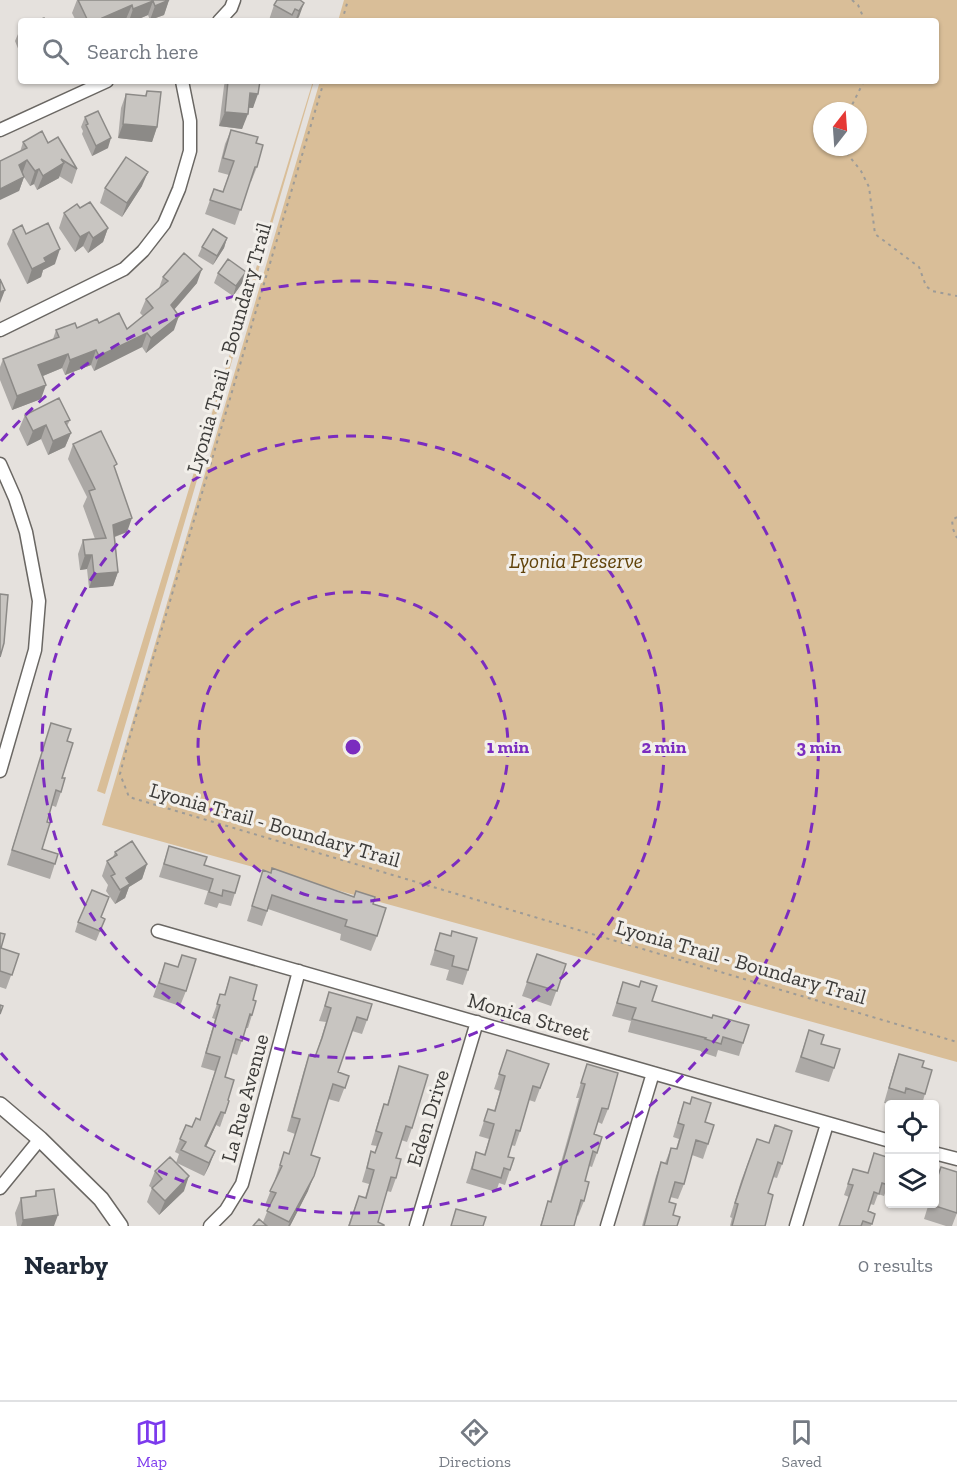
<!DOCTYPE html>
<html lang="en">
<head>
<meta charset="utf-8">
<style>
  body { margin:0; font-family:"Zilla Slab",serif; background:#f2f2f3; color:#1f2937 }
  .controls { position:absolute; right:18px; bottom:18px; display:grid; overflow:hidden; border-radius:6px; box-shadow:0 2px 4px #0004 }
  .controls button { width:54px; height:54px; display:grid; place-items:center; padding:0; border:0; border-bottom:2px solid #e0e1e3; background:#fff; color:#1f2937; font:30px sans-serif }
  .compass { position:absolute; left:813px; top:102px; width:54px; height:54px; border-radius:50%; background:#fff; box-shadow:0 2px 4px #0004; rotate:17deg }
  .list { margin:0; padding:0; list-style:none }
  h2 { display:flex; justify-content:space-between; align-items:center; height:78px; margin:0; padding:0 24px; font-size:26px }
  h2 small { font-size:20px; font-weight:400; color:#747a83 }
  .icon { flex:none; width:33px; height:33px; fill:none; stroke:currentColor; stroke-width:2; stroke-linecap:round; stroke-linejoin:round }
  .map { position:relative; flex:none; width:957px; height:1226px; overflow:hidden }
  .search { position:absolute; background:#fff; box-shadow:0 2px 4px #0004; left:18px; right:18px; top:18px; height:66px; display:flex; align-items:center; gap:15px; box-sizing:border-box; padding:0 21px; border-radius:6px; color:#747a83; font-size:22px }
  .sheet { height:174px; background:#fff }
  nav { display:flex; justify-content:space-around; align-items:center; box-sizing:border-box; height:84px; border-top:2px solid #e0e1e3; background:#fff; font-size:16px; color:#747a83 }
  nav a { display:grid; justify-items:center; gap:3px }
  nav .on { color:#7c3aed }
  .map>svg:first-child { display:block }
  .green { fill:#d9be98; fill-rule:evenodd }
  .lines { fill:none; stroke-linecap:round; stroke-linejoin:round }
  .minor-casing { stroke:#6a6763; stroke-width:15 }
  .tertiary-casing { stroke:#6a6763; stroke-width:18 }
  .path { stroke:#9d9b97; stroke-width:2; stroke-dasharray:3 4.5; stroke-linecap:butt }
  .minor { stroke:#fff; stroke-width:12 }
  .tertiary { stroke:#fff; stroke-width:15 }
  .wall { fill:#aca9a6 }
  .shaded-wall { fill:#8c8a87 }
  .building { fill:#c8c5c1; stroke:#8c8a87; stroke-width:1.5 }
  .ring { fill:none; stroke:#7b2cbf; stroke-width:3; stroke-dasharray:10 8 }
  .labels { text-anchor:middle; stroke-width:6; stroke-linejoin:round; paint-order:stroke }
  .street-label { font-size:21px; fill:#3d3c3a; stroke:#f2efea }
  .park-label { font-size:21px; font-style:italic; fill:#61430a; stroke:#f2efea }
  .centre { fill:#7b2cbf; stroke:#f2efea; stroke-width:3 }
  .ring-label { font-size:18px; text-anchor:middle; font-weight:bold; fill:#7b2cbf; stroke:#f2efea; stroke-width:6; stroke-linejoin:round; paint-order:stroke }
</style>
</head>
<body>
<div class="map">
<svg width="957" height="1226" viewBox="0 0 957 1226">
  <rect width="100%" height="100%" fill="#e5e1dd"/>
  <!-- green -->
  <path class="green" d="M 344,0 L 957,0 L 957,1062 L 102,825 L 320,81 L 936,81 L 936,21 L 338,21 ZM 822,111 L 858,111 L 858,147 L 822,147 Z
    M 313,81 L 314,81 L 105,794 L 97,791 Z"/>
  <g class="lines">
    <!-- minor casing -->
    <g class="minor-casing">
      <path id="minor" d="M 219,21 L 231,8 L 234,0
        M 0,130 L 107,81
        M 0,330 L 124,269 L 143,251 L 164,224 L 179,189 L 190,151 L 190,121 L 182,81
        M 0,464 L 15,498 L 26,532 L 39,601 L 35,650 L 0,771
        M 158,931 L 890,1141
        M 934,1153 L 957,1159
        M 0,1188 L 40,1139
        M 210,1226 L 226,1210 L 242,1184 L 299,971
        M 416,1226 L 477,1022
        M 607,1226 L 653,1073
        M 796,1226 L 827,1124"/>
    </g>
    <!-- tertiary casing -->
    <g class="tertiary-casing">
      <path id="tertiary" d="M 0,1105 L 40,1139 L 101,1199 L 120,1226"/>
    </g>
    <!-- path -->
    <path class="path" d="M 852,0 L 858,5 L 865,21
      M 342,21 L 348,0
      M 324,81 L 128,743 L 120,774 L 129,797 L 957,1042
      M 849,111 L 864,81
      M 842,147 L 861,171 L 869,187 L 875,234 L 919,267 L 926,286 L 932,291 L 957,296
      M 957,517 L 952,520 L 953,529 L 957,538"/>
    <!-- minor -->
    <use href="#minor" class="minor"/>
    <!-- tertiary -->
    <use href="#tertiary" class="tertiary"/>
  </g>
  <!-- wall -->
  <path class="wall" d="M 77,0 L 169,0 L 164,15 L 150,20 L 148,15 L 134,21 L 127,21 L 126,19 L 123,21 L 76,21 L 72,13 Z
    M 302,2 L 304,3 L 296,21 L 271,21 L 269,20 L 274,5 Z
    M 21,27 L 21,56 L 15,41 Z
    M 225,81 L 260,81 L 253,108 L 248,108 L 242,129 L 219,126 L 224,86 Z
    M 147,91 L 157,127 L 152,142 L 118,138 L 121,108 L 126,94 L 145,96 Z
    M 85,117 L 108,148 L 92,156 L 82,134 L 83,131 L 81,127 Z
    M 231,130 L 256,143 L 257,167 L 251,182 L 250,181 L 235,225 L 205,214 L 214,189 L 223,191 L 229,175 L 218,172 L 225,144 Z
    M 23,142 L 48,143 L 77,169 L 72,184 L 59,176 L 59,178 L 37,190 L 34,184 L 30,186 L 24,177 L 19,191 L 20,152 Z
    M 142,186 L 122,217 L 100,203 L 105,188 Z
    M 80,208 L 108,228 L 103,242 L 88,253 L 83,246 L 75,252 L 59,228 L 64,213 Z
    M 13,230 L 26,234 L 55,264 L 43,270 L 41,277 L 27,284 L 7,244 Z
    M 227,238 L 224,248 L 213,265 L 198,256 L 202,247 Z
    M 246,272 L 243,282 L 233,296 L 214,283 L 218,273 Z
    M 163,277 L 197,283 L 174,310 L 174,330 L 146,353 L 142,347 L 94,371 L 91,365 L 65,375 L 62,368 L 43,376 L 41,399 L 12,410 L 0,380 L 0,367 L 3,359 L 53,339 L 56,330 L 77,328 L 99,323 L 127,329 L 143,316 L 140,313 L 146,299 L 159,288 Z
    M 25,415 L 70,420 L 67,426 L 71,433 L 65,447 L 48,455 L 41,439 L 27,446 L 19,429 Z
    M 73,444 L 115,469 L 127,532 L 115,537 L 118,572 L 113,586 L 89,588 L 87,569 L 80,570 L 78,554 L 83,540 L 95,539 L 83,506 L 87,497 L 68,459 Z
    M 51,723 L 67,741 L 61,792 L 56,807 L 51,805 L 47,822 L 42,849 L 58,854 L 50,879 L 7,865 Z
    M 169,846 L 204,865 L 235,893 L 231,906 L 219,903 L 217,908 L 204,904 L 208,891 L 159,877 Z
    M 115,852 L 147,864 L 142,879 L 129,887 L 125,898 L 115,904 L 106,891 L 108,885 L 102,876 L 107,861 L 113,857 Z
    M 263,870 L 373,904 L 377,936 L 371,951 L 340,940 L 341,934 L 268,909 L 262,926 L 247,921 Z
    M 101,917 L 105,919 L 96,941 L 75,932 L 78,922 Z
    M 0,933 L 1,948 L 19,954 L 6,989 L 0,987 Z
    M 440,933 L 468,970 L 463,985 L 446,980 L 449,970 L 430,965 Z
    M 537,954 L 566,964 L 551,1006 L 522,996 Z
    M 165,963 L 186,991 L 180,1006 L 153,997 Z
    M 230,977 L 253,1000 L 252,1015 L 248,1028 L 246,1028 L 237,1055 L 232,1053 L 225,1077 L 228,1100 L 229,1101 L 220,1127 L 216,1125 L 206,1147 L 210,1164 L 204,1176 L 177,1163 L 184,1191 L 159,1215 L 147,1202 L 152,1188 L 149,1186 L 155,1171 L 176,1163 L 179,1154 L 175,1152 L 180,1139 L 200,1120 L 215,1071 L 201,1067 L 215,1019 L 212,1018 L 216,1007 L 220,994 L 224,995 Z
    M 623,982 L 652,1001 L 743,1043 L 739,1056 L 718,1050 L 716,1057 L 701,1052 L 701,1051 L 628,1032 L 631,1021 L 612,1016 Z
    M 329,992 L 367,1020 L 362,1034 L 352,1031 L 338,1072 L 349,1076 L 339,1102 L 328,1099 L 311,1155 L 308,1191 L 290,1226 L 253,1226 L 263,1222 L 269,1207 L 265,1205 L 275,1180 L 275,1179 L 284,1152 L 289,1154 L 295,1134 L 287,1131 L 304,1070 L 309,1055 L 315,1057 L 318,1048 L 326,1022 L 319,1021 Z
    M 809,1030 L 821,1044 L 834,1068 L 829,1082 L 795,1072 Z
    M 507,1050 L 549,1064 L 535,1102 L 529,1100 L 520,1131 L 515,1146 L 511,1145 L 508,1157 L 510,1170 L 505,1185 L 499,1183 L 496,1192 L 466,1183 L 476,1152 L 484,1155 L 489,1139 L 479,1136 L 488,1109 L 494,1111 L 500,1091 L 494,1089 Z
    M 899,1054 L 922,1067 L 925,1094 L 922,1104 L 907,1104 L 901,1103 L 901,1104 L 890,1104 L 884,1103 L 894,1068 Z
    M 587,1064 L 608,1109 L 602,1124 L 598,1122 L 594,1134 L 597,1153 L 592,1167 L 589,1166 L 585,1181 L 584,1201 L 578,1216 L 577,1215 L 574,1226 L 540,1226 L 548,1201 L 550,1202 L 579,1098 L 576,1098 Z
    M 399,1066 L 412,1128 L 407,1142 L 401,1140 L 396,1158 L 396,1178 L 391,1192 L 387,1191 L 378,1222 L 384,1226 L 348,1226 L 359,1196 L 365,1198 L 369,1184 L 362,1182 L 371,1151 L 375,1152 L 377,1146 L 371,1145 L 379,1118 L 384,1104 L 387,1105 Z
    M 692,1097 L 705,1122 L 708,1144 L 703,1159 L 692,1155 L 684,1184 L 678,1199 L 670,1197 L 669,1202 L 677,1226 L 642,1226 L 656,1176 L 661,1162 L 665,1163 L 671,1148 L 676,1149 L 679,1139 L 673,1137 L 679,1117 L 684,1102 L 690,1104 Z
    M 775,1125 L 782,1164 L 777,1178 L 773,1177 L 768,1193 L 765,1226 L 730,1226 L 732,1218 L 730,1217 L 741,1181 L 757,1139 L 769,1143 Z
    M 941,1167 L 957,1213 L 952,1226 L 946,1226 L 924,1219 L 929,1203 L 934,1203 L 934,1185 Z
    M 853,1169 L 890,1179 L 884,1196 L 878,1194 L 874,1205 L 870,1204 L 868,1211 L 875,1214 L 871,1226 L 839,1226 L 849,1197 L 844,1195 Z
    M 36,1191 L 54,1226 L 17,1226 L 15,1213 L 21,1198 L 34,1197 Z"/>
  <!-- shaded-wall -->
  <path class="shaded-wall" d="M 169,0 L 164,15 L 150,20 L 155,6 Z
    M 153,1 L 148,15 L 134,21 L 129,21 L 133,9 Z
    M 304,3 L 299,17 L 296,21 L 295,21 L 299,11 Z
    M 132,5 L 126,19 L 123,21 L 101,21 L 102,18 Z
    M 250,93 L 258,94 L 253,108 L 244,107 Z
    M 225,112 L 248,114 L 242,129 L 219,126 Z
    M 123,124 L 157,127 L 152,142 L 118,138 Z
    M 111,138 L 108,148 L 92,156 L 96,146 Z
    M 27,160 L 22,174 L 19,165 Z
    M 64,163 L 59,178 L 37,190 L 43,176 Z
    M 39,169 L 34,184 L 30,186 L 35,171 Z
    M 148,172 L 142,186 L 122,217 L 127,203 Z
    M 24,177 L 19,191 L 0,200 L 0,189 Z
    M 108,228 L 103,242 L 88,253 L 93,238 Z
    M 89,232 L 83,246 L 75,252 L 80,237 Z
    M 227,238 L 224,248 L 213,265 L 217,256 Z
    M 60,249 L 55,264 L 43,270 L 41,277 L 27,284 L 32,269 L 44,258 Z
    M 202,269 L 197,283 L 165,320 L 171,305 Z
    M 246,272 L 243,282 L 233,296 L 236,286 Z
    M 5,290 L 0,303 L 0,292 Z
    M 179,316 L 174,330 L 146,353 L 151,338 Z
    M 147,333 L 142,347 L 94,371 L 99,356 Z
    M 96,350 L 91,365 L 65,375 L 70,360 Z
    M 68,354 L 62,368 L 33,380 L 38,365 Z
    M 46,385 L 41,399 L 12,410 L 17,396 Z
    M 46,425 L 41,439 L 27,446 L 33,431 Z
    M 71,433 L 65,447 L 48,455 L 53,441 Z
    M 132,518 L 127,532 L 108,539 L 113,525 Z
    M 85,555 L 92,555 L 87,569 L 80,570 Z
    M 118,572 L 113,586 L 89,588 L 94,574 Z
    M 147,864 L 142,879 L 129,887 L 125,898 L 115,904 L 126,878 Z
    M 221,1112 L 216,1125 L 200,1160 L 205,1146 Z
    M 215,1151 L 210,1164 L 204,1176 L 209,1163 Z
    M 189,1176 L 184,1191 L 159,1215 L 165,1201 Z
    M 314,1176 L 308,1191 L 290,1226 L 288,1226 Z
    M 58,1215 L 54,1226 L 21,1226 L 23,1220 Z"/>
  <!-- building -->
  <path class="building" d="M 78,0 L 169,0 L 155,6 L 153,1 L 133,9 L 132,5 L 102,18 L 104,21 L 88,21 Z
    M 277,0 L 300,0 L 304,3 L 299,11 L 295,9 L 292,15 L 274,5 Z
    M 44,18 L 45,21 L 36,21 Z
    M 228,81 L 260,81 L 258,94 L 250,93 L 248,114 L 225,112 Z
    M 147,91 L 161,92 L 157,127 L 123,124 L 126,94 L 146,96 Z
    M 98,111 L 111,138 L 96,146 L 86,125 L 88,124 L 85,117 Z
    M 231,130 L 258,137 L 256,143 L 263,145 L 257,167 L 255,167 L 241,210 L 210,200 L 214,189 L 223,192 L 234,161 L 223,158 Z
    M 42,131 L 48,143 L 58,137 L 77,169 L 61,159 L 64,163 L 43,176 L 39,169 L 35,171 L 27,160 L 19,165 L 24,177 L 0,189 L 0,161 L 27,148 L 23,142 Z
    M 126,157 L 148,172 L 127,203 L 105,188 Z
    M 90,202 L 108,228 L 93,238 L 89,232 L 80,237 L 64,213 L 77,204 L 80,208 Z
    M 48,223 L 60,249 L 44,258 L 46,262 L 32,269 L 13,230 L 22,225 L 26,234 Z
    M 213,229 L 227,238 L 217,256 L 202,247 Z
    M 184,253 L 202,269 L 171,305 L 179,316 L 151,338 L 147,333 L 99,356 L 96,350 L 70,360 L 68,354 L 38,365 L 46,385 L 17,396 L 3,359 L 59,337 L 56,330 L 75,323 L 77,328 L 97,319 L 99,323 L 119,313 L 127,329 L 153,308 L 146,299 L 168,281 L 163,277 Z
    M 228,259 L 246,272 L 236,286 L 218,273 Z
    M 0,279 L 5,290 L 0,292 Z
    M 59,398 L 70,420 L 65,422 L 71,433 L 53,441 L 46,425 L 33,431 L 25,415 Z
    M 101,431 L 117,464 L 114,466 L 132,518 L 113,525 L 118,572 L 94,574 L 92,555 L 85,555 L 83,540 L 106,538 L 89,491 L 95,489 L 73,444 Z
    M 0,594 L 8,595 L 4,643 L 0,657 Z
    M 51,723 L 71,729 L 67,741 L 73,743 L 62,778 L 65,778 L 61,792 L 56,790 L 47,822 L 50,823 L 42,849 L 58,854 L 55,864 L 12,850 Z
    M 132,841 L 147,864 L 126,878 L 130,884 L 120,890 L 111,876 L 115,874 L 107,861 L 117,855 L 115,852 Z
    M 169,846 L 207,857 L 204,865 L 240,876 L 235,893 L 223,890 L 222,896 L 209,892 L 213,879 L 164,864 Z
    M 272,868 L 354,897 L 356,891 L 375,897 L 373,904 L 386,908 L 377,936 L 345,926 L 347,920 L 272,895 L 267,911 L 252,906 L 263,870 L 271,873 Z
    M 92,890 L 109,897 L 101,917 L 105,919 L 100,931 L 78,922 Z
    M 452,931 L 477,938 L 468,970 L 452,966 L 454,956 L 435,950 L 440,933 L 451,936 Z
    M 0,933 L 5,934 L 1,948 L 19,954 L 12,975 L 0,971 Z
    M 537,954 L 566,964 L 557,991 L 527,982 Z
    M 182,955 L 196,959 L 186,991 L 159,983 L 165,963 L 178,967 Z
    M 230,977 L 257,985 L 253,1000 L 256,1001 L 252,1015 L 250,1014 L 242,1041 L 236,1039 L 225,1077 L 234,1080 L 228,1100 L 229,1101 L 225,1113 L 221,1112 L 205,1146 L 215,1151 L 209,1163 L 181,1150 L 186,1142 L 180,1139 L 186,1125 L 192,1127 L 196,1118 L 200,1120 L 220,1057 L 206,1053 L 220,1005 L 217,1004 L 220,994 L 225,995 Z
    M 641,981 L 657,986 L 652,1001 L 712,1018 L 713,1015 L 749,1025 L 743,1043 L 723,1037 L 721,1044 L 705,1039 L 706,1038 L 632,1019 L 636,1008 L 617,1003 L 623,982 L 639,987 Z
    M 329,992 L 372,1004 L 367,1020 L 357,1017 L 338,1072 L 349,1076 L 345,1088 L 333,1084 L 311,1155 L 320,1158 L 314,1176 L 289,1222 L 267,1211 L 276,1193 L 270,1191 L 282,1166 L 280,1165 L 284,1152 L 289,1154 L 300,1119 L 292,1117 L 309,1055 L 315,1057 L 322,1038 L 331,1008 L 325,1006 Z
    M 0,1005 L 3,1006 L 0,1014 Z
    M 809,1030 L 824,1035 L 821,1044 L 840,1049 L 834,1068 L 801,1057 Z
    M 507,1050 L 549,1064 L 540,1088 L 533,1086 L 520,1131 L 516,1130 L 508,1157 L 514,1158 L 510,1170 L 504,1168 L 501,1178 L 472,1169 L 476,1152 L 485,1155 L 494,1124 L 484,1121 L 488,1109 L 495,1111 L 505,1076 L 499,1074 Z
    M 899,1054 L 924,1061 L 922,1067 L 932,1070 L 925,1094 L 906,1088 L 905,1093 L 889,1088 Z
    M 587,1064 L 618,1073 L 608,1109 L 602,1108 L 594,1134 L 602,1137 L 597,1153 L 593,1151 L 585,1181 L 589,1182 L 584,1201 L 581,1200 L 574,1226 L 541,1226 L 548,1201 L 551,1202 L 568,1144 L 585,1084 L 581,1083 Z
    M 399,1066 L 428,1075 L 412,1128 L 406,1126 L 396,1158 L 401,1159 L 396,1178 L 391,1177 L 378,1222 L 384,1225 L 384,1226 L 349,1226 L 359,1196 L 366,1198 L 374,1170 L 367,1168 L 371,1151 L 375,1153 L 382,1133 L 376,1131 L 384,1104 L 388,1105 Z
    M 692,1097 L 711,1103 L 705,1122 L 714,1125 L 708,1144 L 696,1140 L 684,1184 L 675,1182 L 669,1202 L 676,1204 L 673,1215 L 680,1217 L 677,1226 L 644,1226 L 661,1162 L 667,1164 L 671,1148 L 677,1149 L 684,1125 L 678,1123 L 684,1102 L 690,1104 Z
    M 775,1125 L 792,1131 L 782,1164 L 778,1162 L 768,1193 L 773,1195 L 765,1226 L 732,1226 L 738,1204 L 735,1203 L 747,1167 L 757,1139 L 769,1143 Z
    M 874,1153 L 890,1158 L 890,1179 L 888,1185 L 882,1183 L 879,1194 L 874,1192 L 868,1211 L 875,1214 L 872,1224 L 863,1221 L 861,1226 L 839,1226 L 853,1185 L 848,1184 L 853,1169 L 868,1173 Z
    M 170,1157 L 189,1176 L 165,1201 L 152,1188 L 162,1179 L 155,1171 Z
    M 941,1167 L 957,1172 L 957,1213 L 929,1204 L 934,1203 L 934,1187 Z
    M 54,1189 L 58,1215 L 23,1220 L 21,1198 L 36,1196 L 36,1191 Z
    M 456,1209 L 486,1217 L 483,1226 L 451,1226 Z
    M 259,1219 L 267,1226 L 253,1226 Z"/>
  <!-- distance rings -->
  <g class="ring">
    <circle cx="353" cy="747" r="155"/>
    <circle cx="353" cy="747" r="311"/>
    <path d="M1 441A466 466 0 1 1 1 1053"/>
  </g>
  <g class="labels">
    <!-- street labels -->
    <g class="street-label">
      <text transform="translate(229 348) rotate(-74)" y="7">Lyonia Trail - Boundary Trail</text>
      <text transform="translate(275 825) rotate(16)" y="7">Lyonia Trail - Boundary Trail</text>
      <text transform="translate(741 962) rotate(16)" y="7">Lyonia Trail - Boundary Trail</text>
      <text transform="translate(529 1017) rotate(16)" y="7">Monica Street</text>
      <text transform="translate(245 1098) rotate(-75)" y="7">La Rue Avenue</text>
      <text transform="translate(428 1118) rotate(-73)" y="7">Eden Drive</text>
    </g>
    <!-- park labels -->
    <g class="park-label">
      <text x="576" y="568">Lyonia Preserve</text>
    </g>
  </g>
  <circle cx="353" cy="747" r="9" class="centre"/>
  <g class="ring-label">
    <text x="508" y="753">1 min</text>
    <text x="664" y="753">2 min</text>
    <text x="819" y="753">3 min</text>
  </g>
</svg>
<div class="controls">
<button><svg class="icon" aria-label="locate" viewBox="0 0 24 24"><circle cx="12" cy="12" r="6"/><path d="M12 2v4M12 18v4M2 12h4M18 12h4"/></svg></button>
<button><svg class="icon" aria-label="layers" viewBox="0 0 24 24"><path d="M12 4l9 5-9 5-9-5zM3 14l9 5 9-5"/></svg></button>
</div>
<svg class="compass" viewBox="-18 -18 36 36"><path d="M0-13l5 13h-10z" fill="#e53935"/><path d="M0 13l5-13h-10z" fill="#747a83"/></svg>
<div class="search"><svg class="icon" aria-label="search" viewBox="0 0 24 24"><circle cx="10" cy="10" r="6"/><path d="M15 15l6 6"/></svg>Search here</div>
</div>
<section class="sheet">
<h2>Nearby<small>0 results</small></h2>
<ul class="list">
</ul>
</section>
<nav>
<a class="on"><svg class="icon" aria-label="map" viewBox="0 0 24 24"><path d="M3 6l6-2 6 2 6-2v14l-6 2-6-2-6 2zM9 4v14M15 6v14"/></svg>Map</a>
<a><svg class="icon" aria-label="directions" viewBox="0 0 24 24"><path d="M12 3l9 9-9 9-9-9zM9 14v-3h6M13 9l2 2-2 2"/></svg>Directions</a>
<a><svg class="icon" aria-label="saved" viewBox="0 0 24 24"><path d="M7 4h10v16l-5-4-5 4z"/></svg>Saved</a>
</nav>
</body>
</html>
